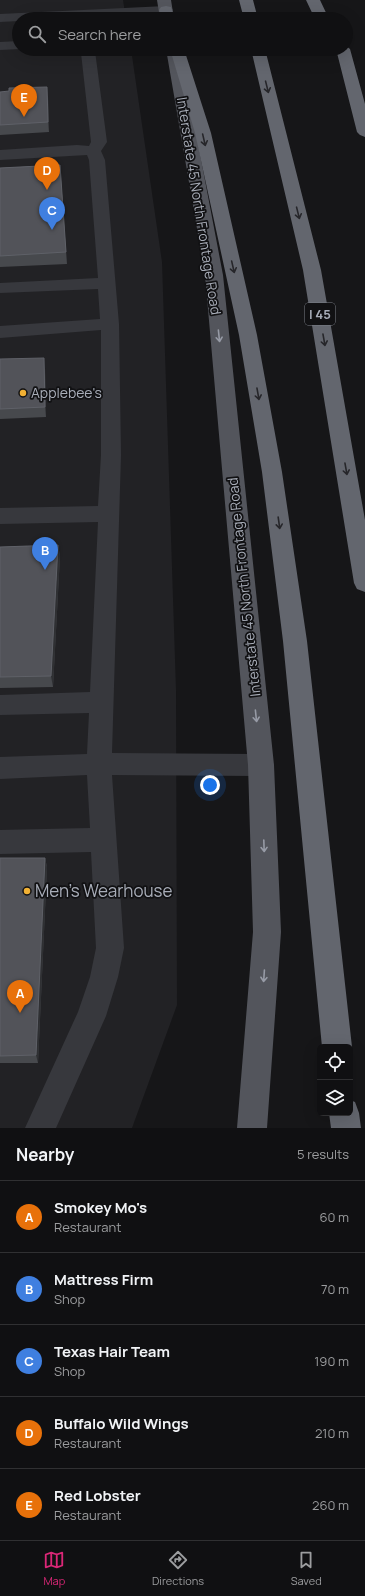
<!DOCTYPE html>
<html lang="en">
<head>
<meta charset="utf-8">
<style>
  body { margin:0; font-family:Manrope,sans-serif; background:#19191b; color:#f1f3f6 }
  .controls { position:absolute; right:12px; bottom:12px; display:grid; overflow:hidden; border-radius:6px; box-shadow:0 4px 16px #0002 }
  .controls button { width:36px; height:36px; display:grid; place-items:center; padding:0; border:0; border-bottom:1px solid #303032; background:#101012; color:#f1f3f6; font:20px sans-serif }
  .you { position:absolute; left:210px; top:785px; width:14px; height:14px; margin:-10px; border:3px solid #fff; border-radius:50%; background:#1a73e8; box-shadow:0 0 0 6px #1a73e833 }
  .badge { display:grid; place-items:center; width:26px; height:26px; border-radius:50%; background:#db2777; color:#fff; font-size:13px; font-weight:700 }
  .pin { position:absolute; translate:-50% -33px; filter:drop-shadow(0 1px 2px #0008) }
  .pin::after { content:''; position:absolute; top:21px; width:14px; height:12px; background:inherit; clip-path:polygon(0 0,100% 0,50% 100%) }
  .list { margin:0; padding:0; list-style:none }
  h2 { display:flex; justify-content:space-between; align-items:center; height:52px; margin:0; padding:0 16px; font-size:17px }
  h2 small { font-size:13px; font-weight:400; color:#9c9d9f }
  .list li { display:grid; grid-template-columns:26px 1fr auto; gap:12px; align-items:center; box-sizing:border-box; height:72px; padding:0 16px; border-top:1px solid #303032 }
  .list b { display:block; font-size:15px; white-space:nowrap }
  .list p { margin:0; font-size:13px; white-space:nowrap; color:#9c9d9f }
  .list em { font-size:13px; font-style:normal; color:#9c9d9f }
  .icon { flex:none; width:22px; height:22px; fill:none; stroke:currentColor; stroke-width:2; stroke-linecap:round; stroke-linejoin:round }
  .map { position:relative; flex:none; width:365px; height:1128px; overflow:hidden }
  .search { position:absolute; background:#101012; box-shadow:0 4px 16px #0002; left:12px; right:12px; top:12px; height:44px; display:flex; align-items:center; gap:10px; box-sizing:border-box; padding:0 14px; border-radius:22px; color:#9c9d9f; font-size:15px }
  .sheet { height:412px; background:#101012 }
  nav { display:flex; justify-content:space-around; align-items:center; box-sizing:border-box; height:56px; border-top:1px solid #303032; background:#101012; font-size:11px; color:#9c9d9f }
  nav a { display:grid; justify-items:center; gap:2px }
  nav .on { color:#db2777 }
  .map>svg:first-child { display:block }
  .built { fill:#222225 }
  .lines { fill:none; stroke-linecap:round; stroke-linejoin:round }
  .minor { fill:#37383d; fill-rule:evenodd }
  .major { fill:#53555c; fill-rule:evenodd }
  .highway { fill:#63666e; fill-rule:evenodd }
  .wall { fill:#47494d }
  .shaded-wall { fill:#2f3033 }
  .building { fill:#525359; stroke:#5f6168 }
  .oneway { stroke:#26262a }
  .oneway2 { stroke:#979ba6 }
  .poi-dot { fill:#f2b134; stroke:#111113; stroke-width:1.5 }
  .labels { text-anchor:middle; stroke-width:3.5; stroke-linejoin:round; paint-order:stroke }
  .shield { fill:#111113; stroke:#7b7e86; stroke-width:1 }
  .shield-label { font-size:13px; font-weight:bold; fill:#a8adb8 }
  .street-label { font-size:14px; fill:#a8adb8; stroke:#111113 }
  .poi-label { font-size:14px; fill:#a8adb8; stroke:#111113; text-anchor:start }
  .near-poi-label { font-size:17px; fill:#a8adb8; stroke:#111113; text-anchor:start }
</style>
</head>
<body>
<div class="map">
<svg width="365" height="1128" viewBox="0 0 365 1128">
  <rect width="100%" height="100%" fill="#161618"/>
  <!-- built -->
  <path class="built" d="M 0,0 L 123,0 L 126,19 L 19,19 L 19,49 L 131,49 L 162,262 L 176,690 L 177,1005 L 132,1128 L 0,1128 Z"/>
  <g class="lines">
    <!-- minor -->
    <path class="minor" d="M 166,6 L 171,7 L 173,10 L 171,13 L 63,19 L 19,19 L 19,21 L 0,22 L 0,14 Z
      M 19,41 L 20,49 L 0,50 L 0,42 Z
      M 77,49 L 94,49 L 95,51 L 107,142 L 101,151 L 105,160 L 119,324 L 121,455 L 112,753 L 261,754 L 270,757 L 274,765 L 270,773 L 261,776 L 112,775 L 124,948 L 118,977 L 106,1016 L 56,1128 L 25,1128 L 78,1012 L 90,977 L 96,948 L 91,852 L 0,854 L 0,830 L 90,828 L 87,775 L 0,779 L 0,757 L 87,754 L 89,713 L 0,715 L 0,695 L 90,692 L 98,522 L 0,524 L 0,508 L 98,506 L 101,455 L 101,330 L 0,338 L 0,326 L 100,319 L 98,289 L 0,293 L 0,283 L 98,278 L 89,160 L 87,155 L 0,160 L 0,150 L 77,145 L 89,146 L 91,142 L 81,53 Z"/>
    <!-- major -->
    <path class="major" d="M 157,0 L 171,0 L 174,19 L 160,19 Z
      M 166,49 L 180,49 L 223,275 L 274,765 L 281,932 L 267,1128 L 237,1128 L 253,932 L 248,765 L 205,275 Z"/>
    <!-- highway -->
    <path class="highway" d="M 239,0 L 253,0 L 258,19 L 244,19 Z
      M 306,0 L 320,0 L 329,19 L 315,19 Z
      M 166,6 L 171,7 L 175,19 L 161,19 L 159,10 L 161,7 Z
      M 346,46 L 350,49 L 365,104 L 365,137 L 360,135 L 357,132 L 336,49 L 346,49 Z
      M 170,49 L 184,49 L 211,133 L 257,335 L 282,472 L 307,641 L 352,1047 L 350,1051 L 350,1047 L 322,1047 L 283,641 L 262,472 L 239,335 L 195,133 Z
      M 251,49 L 265,49 L 321,270 L 365,520 L 365,592 L 357,589 L 354,583 L 303,270 Z
      M 350,1100 L 355,1102 L 359,1113 L 361,1128 L 331,1128 L 329,1113 L 350,1113 Z"/>
  </g>
  <!-- wall -->
  <path class="wall" d="M 0,92 L 48,96 L 49,132 L 0,135 Z
    M 60,165 L 67,264 L 0,267 L 0,168 Z
    M 0,359 L 45,368 L 46,417 L 0,419 Z
    M 58,545 L 60,556 L 53,687 L 0,688 L 0,547 Z
    M 0,858 L 45,858 L 47,867 L 38,1063 L 0,1063 Z"/>
  <!-- shaded-wall -->
  <path class="shaded-wall" d="M 47,87 L 48,96 L 49,132 L 48,122 Z
    M 44,358 L 45,368 L 46,417 L 45,407 Z
    M 58,545 L 60,556 L 53,687 L 51,676 Z
    M 45,858 L 47,867 L 38,1063 L 36,1055 Z"/>
  <!-- building -->
  <path class="building" d="M 47,87 L 48,122 L 0,125 L 0,92 L 9,91 L 9,88 Z
    M 60,165 L 66,252 L 0,256 L 0,168 Z
    M 44,358 L 45,407 L 0,409 L 0,359 Z
    M 58,545 L 51,676 L 0,677 L 0,547 Z
    M 0,858 L 45,858 L 36,1055 L 0,1056 Z"/>
  <!-- one-way arrows -->
  <defs><path id="oneway-shaft" d="M-6 0H5M1.5-3L5.5 0L1.5 3" fill="none" stroke-width="1.6" stroke-linecap="round" stroke-linejoin="round"/></defs>
  <g class="oneway">
    <use href="#oneway-shaft" transform="translate(267 87) rotate(76)"/>
    <use href="#oneway-shaft" transform="translate(204 140) rotate(77)"/>
    <use href="#oneway-shaft" transform="translate(298 213) rotate(76)"/>
    <use href="#oneway-shaft" transform="translate(233 267) rotate(77)"/>
    <use href="#oneway-shaft" transform="translate(324 340) rotate(80)"/>
    <use href="#oneway-shaft" transform="translate(258 394) rotate(80)"/>
    <use href="#oneway-shaft" transform="translate(346 469) rotate(80)"/>
    <use href="#oneway-shaft" transform="translate(279 523) rotate(82)"/>
  </g>
  <g class="oneway2">
    <use href="#oneway-shaft" transform="translate(219 336) rotate(84)"/>
    <use href="#oneway-shaft" transform="translate(256 716) rotate(84)"/>
    <use href="#oneway-shaft" transform="translate(264 846) rotate(88)"/>
    <use href="#oneway-shaft" transform="translate(264 976) rotate(94)"/>
  </g>
  <!-- markers -->
  <g class="poi-dot">
    <circle cx="23" cy="393" r="4"/>
    <circle cx="27" cy="891" r="4"/>
  </g>
  <g class="labels">
    <!-- shield labels -->
    <rect class="shield" x="305" y="303" width="30" height="22" rx="3"/>
    <g class="shield-label">
      <text x="320" y="319">I 45</text>
    </g>
    <!-- street labels -->
    <g class="street-label">
      <text transform="translate(199 206) rotate(81)" y="5">Interstate 45 North Frontage Road</text>
      <text transform="translate(244 587) rotate(-96)" y="5">Interstate 45 North Frontage Road</text>
    </g>
    <!-- poi labels -->
    <g class="poi-label">
      <text x="31" y="398">Applebee's</text>
    </g>
    <!-- near-poi labels -->
    <g class="near-poi-label">
      <text x="35" y="897">Men's Wearhouse</text>
    </g>
  </g>
</svg>
<div class="controls">
<button><svg class="icon" aria-label="locate" viewBox="0 0 24 24"><circle cx="12" cy="12" r="6"/><path d="M12 2v4M12 18v4M2 12h4M18 12h4"/></svg></button>
<button><svg class="icon" aria-label="layers" viewBox="0 0 24 24"><path d="M12 4l9 5-9 5-9-5zM3 14l9 5 9-5"/></svg></button>
</div>
<div class="you"></div>
<div class="pin badge" style="left:20px;top:1013px;background:#e8710a">A</div>
<div class="pin badge" style="left:45px;top:570px;background:#3f7fe0">B</div>
<div class="pin badge" style="left:52px;top:230px;background:#3f7fe0">C</div>
<div class="pin badge" style="left:47px;top:190px;background:#e8710a">D</div>
<div class="pin badge" style="left:24px;top:117px;background:#e8710a">E</div>
<div class="search"><svg class="icon" aria-label="search" viewBox="0 0 24 24"><circle cx="10" cy="10" r="6"/><path d="M15 15l6 6"/></svg>Search here</div>
</div>
<section class="sheet">
<h2>Nearby<small>5 results</small></h2>
<ul class="list">
<li><span class="badge" style="background:#e8710a">A</span><div><b>Smokey Mo's</b><p>Restaurant</p></div><em>60 m</em></li>
<li><span class="badge" style="background:#3f7fe0">B</span><div><b>Mattress Firm</b><p>Shop</p></div><em>70 m</em></li>
<li><span class="badge" style="background:#3f7fe0">C</span><div><b>Texas Hair Team</b><p>Shop</p></div><em>190 m</em></li>
<li><span class="badge" style="background:#e8710a">D</span><div><b>Buffalo Wild Wings</b><p>Restaurant</p></div><em>210 m</em></li>
<li><span class="badge" style="background:#e8710a">E</span><div><b>Red Lobster</b><p>Restaurant</p></div><em>260 m</em></li>
</ul>
</section>
<nav>
<a class="on"><svg class="icon" aria-label="map" viewBox="0 0 24 24"><path d="M3 6l6-2 6 2 6-2v14l-6 2-6-2-6 2zM9 4v14M15 6v14"/></svg>Map</a>
<a><svg class="icon" aria-label="directions" viewBox="0 0 24 24"><path d="M12 3l9 9-9 9-9-9zM9 14v-3h6M13 9l2 2-2 2"/></svg>Directions</a>
<a><svg class="icon" aria-label="saved" viewBox="0 0 24 24"><path d="M7 4h10v16l-5-4-5 4z"/></svg>Saved</a>
</nav>
</body>
</html>
